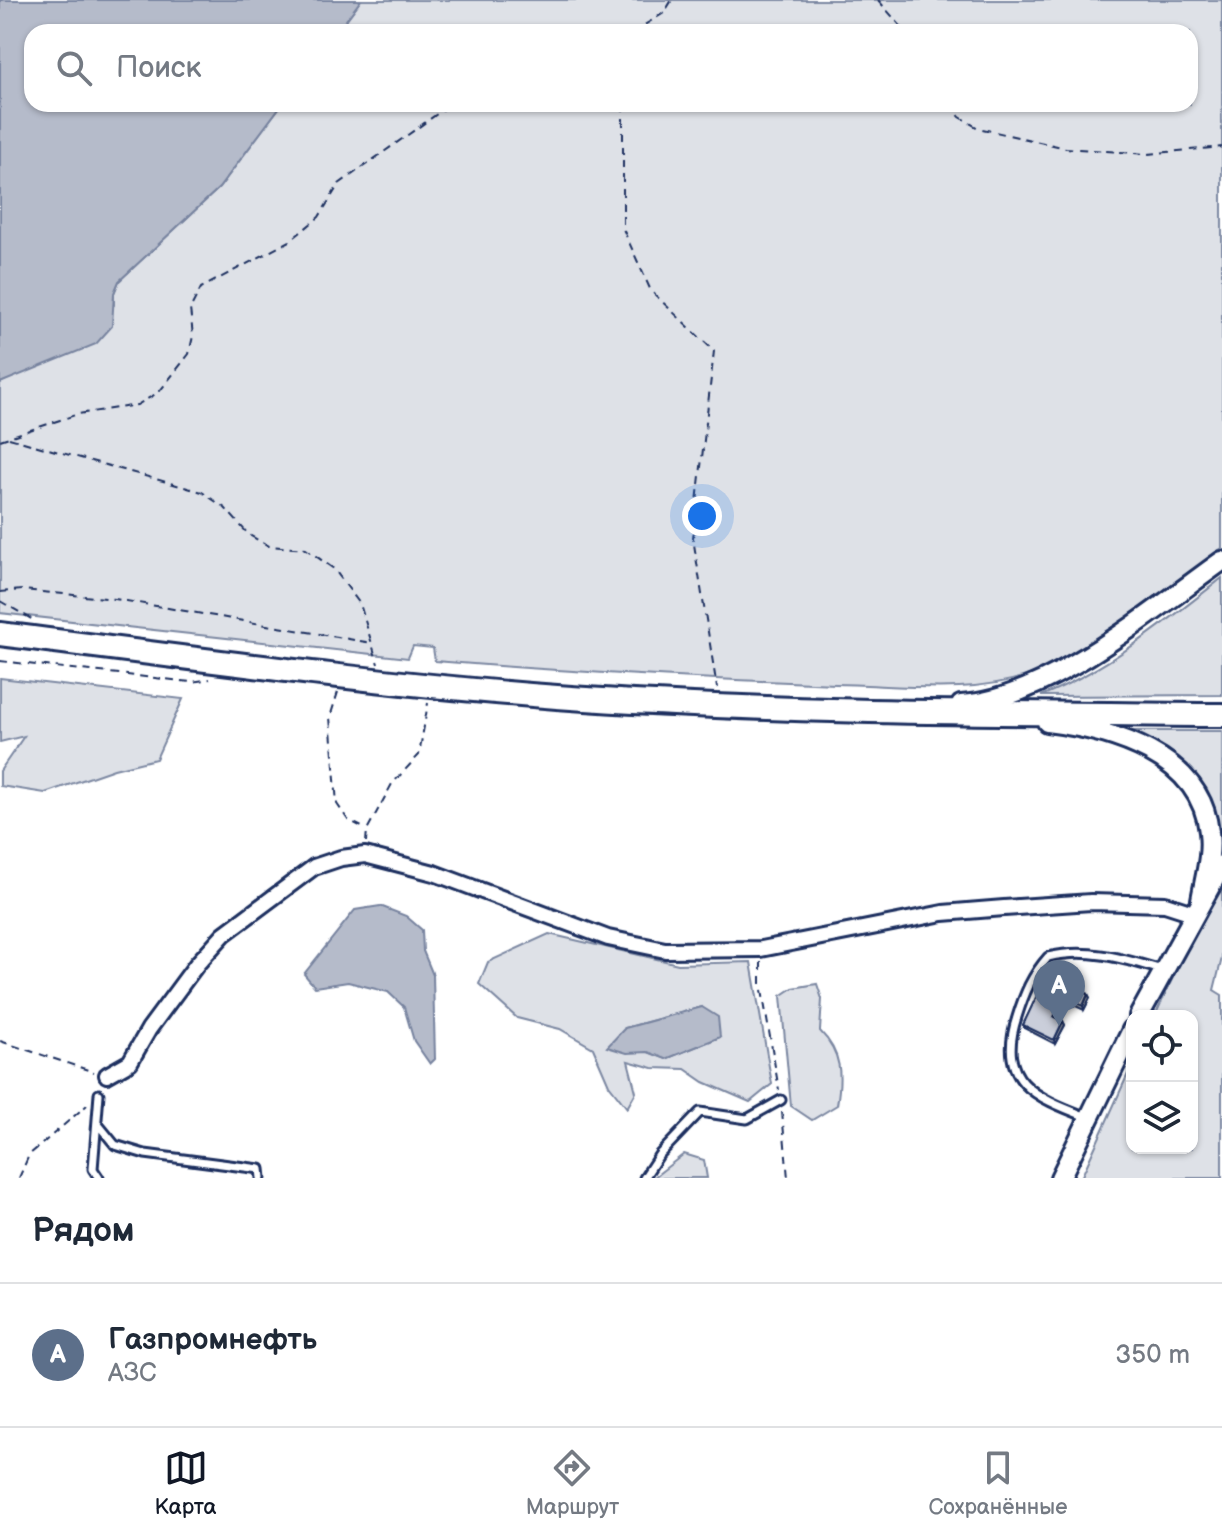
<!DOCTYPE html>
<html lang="ru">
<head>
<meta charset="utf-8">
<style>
  body { margin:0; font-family:"Balsamiq Sans",sans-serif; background:#f2f2f3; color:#1f2937 }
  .controls { position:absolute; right:24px; bottom:24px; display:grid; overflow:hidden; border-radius:16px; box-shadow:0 2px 6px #0004 }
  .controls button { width:72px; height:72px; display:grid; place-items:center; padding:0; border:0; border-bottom:2px solid #e0e1e3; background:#fff; color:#1f2937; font:40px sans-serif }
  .you { position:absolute; left:702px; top:516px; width:28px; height:28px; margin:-20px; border:6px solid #fff; border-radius:50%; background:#1a73e8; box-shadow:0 0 0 12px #1a73e833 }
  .badge { display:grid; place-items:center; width:52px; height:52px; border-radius:50%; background:#111827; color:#fff; font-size:26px; font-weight:700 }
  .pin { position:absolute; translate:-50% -66px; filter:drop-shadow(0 2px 4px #0008) }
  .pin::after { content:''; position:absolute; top:42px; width:28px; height:24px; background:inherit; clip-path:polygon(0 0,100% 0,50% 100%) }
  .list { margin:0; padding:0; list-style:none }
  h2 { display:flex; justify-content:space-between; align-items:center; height:104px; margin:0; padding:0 32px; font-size:34px }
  h2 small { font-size:26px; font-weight:400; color:#747a83 }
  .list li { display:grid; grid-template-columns:52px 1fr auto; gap:24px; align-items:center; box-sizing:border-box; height:144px; padding:0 32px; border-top:2px solid #e0e1e3 }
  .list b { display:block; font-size:30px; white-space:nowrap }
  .list p { margin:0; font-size:26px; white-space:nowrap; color:#747a83 }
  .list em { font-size:26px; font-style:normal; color:#747a83 }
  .icon { flex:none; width:44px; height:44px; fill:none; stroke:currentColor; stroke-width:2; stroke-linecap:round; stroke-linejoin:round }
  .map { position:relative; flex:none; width:1222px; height:1178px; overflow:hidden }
  .search { position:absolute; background:#fff; box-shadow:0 2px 6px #0004; left:24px; right:24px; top:24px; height:88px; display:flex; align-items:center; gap:20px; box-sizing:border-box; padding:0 28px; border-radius:24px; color:#747a83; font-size:30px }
  .sheet { height:248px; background:#fff }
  nav { display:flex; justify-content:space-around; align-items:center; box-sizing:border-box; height:112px; border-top:2px solid #e0e1e3; background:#fff; font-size:22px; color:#747a83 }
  nav a { display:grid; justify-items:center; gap:4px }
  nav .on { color:#111827 }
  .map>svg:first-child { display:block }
  .green { fill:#dee1e7; stroke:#7c88a2; stroke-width:2; fill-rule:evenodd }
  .water { fill:#b5bbca; stroke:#77839f; stroke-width:2 }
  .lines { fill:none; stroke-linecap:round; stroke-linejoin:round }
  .service-casing { stroke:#1b2f5e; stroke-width:13 }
  .minor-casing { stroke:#1b2f5e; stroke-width:20 }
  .secondary-casing { stroke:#1b2f5e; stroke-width:24 }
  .trunk-casing { stroke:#1b2f5e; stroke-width:28 }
  .path { stroke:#1b2f5e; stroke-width:2; stroke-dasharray:8 6; stroke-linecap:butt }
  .service { stroke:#fff; stroke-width:7 }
  .minor { stroke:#fff; stroke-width:14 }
  .secondary { stroke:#fff; stroke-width:18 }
  .trunk { stroke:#fff; stroke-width:22 }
  .wall { fill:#aeb1bb; stroke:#1b2f5e; stroke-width:2 }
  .shaded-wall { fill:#8d9099; stroke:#1b2f5e; stroke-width:2 }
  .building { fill:#caceda; stroke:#1b2f5e; stroke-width:2 }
</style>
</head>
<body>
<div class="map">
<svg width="1222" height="1178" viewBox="0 0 1222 1178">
  <rect width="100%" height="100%" fill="#fff"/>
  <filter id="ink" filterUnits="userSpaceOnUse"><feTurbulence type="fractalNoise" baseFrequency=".0125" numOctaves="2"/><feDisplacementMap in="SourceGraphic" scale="16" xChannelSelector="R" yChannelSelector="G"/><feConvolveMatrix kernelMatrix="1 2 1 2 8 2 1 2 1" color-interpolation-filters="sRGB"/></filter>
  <g filter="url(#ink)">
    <!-- green -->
    <path class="green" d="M 361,0 L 1222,0 L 1222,548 C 1168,588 1098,651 1035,673 C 973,696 901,685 836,684 C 702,679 569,672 435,661 L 433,648 L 413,646 L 408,658 L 0,613 L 0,383 L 35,366 L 114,305 L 114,293 L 119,281 L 219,188 L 282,104 L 1190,104 L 1190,32 L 337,32 Z
      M 1222,578 L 1222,695 L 1041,696 C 1108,669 1165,623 1222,578 Z
      M 0,678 L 183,699 L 156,759 L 114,769 L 45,793 L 0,786 L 0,771 L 24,736 L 0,742 Z
      M 1122,731 L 1222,731 L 1222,840 C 1209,772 1179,761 1122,731 Z
      M 1222,889 L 1222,958 L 1214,990 L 1222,995 L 1222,1178 L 1081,1178 L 1132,1065 L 1132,1148 L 1192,1148 L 1192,1016 L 1155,1016 L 1186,949 Z
      M 549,934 L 678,964 L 751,962 L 772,1084 L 750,1102 L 704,1082 L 685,1069 L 653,1068 L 628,1061 L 636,1092 L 627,1108 L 609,1085 L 593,1048 L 560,1029 L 517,1018 L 479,984 L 488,962 ZM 702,1007 L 720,1037 L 666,1059 L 648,1052 L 625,1028 Z
      M 817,984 L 822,999 L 820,1031 C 842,1053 842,1075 837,1105 L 812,1120 L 791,1106 L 781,996 L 793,988 Z
      M 684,1154 L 704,1160 L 707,1178 L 653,1178 Z"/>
    <!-- water -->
    <path class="water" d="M 0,0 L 361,0 L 337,32 L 32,32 L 32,104 L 282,104 L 219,188 L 119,281 L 114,293 L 112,326 L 96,344 L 0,383 Z
      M 380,906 L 406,916 L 422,930 L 423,951 L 433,975 L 435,1059 L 430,1064 L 414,1041 L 404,1007 L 388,992 L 348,982 L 315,987 L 304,974 L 355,910 Z
      M 702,1007 L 718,1017 L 720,1037 L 666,1059 L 648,1052 L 627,1053 L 607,1047 L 625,1028 Z"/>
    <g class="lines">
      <!-- service casing -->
      <g class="service-casing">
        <path id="service" d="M 1087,1117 C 1034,1097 996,1081 1017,1017 C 1024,994 1032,975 1048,957 C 1088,947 1124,959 1162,970
          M 97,1123 L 115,1145 L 145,1154 L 260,1169 L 261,1178
          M 99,1178 L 93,1169 L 99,1094
          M 644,1178 L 659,1155 L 700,1112 L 747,1119 L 781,1100"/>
      </g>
      <!-- minor casing -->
      <g class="minor-casing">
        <path id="minor" d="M 107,1075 L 130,1062 L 149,1029 L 197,964 L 224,934 L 314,867 L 341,858 L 365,855 L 434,873 L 608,938 L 665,950 L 761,949 L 943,913 L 1004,908 L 1091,902 L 1165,904 L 1193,913"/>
      </g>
      <!-- secondary casing -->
      <g class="secondary-casing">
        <path id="secondary" d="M 961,705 C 1047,700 1153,610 1222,561
          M 1047,722 C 1112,730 1201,755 1209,832 C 1212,855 1205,877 1201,900
          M 1139,1016 L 1222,865
          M 1060,1178 L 1132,1030"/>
      </g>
      <!-- trunk casing -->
      <g class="trunk-casing">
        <path id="trunk" d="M 0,634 C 185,657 370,683 557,697 C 778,713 1001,713 1222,715"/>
      </g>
      <!-- path -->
      <path class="path" d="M 878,0 L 906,32
        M 633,32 L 664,13 L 672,0
        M 623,104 L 623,229 L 651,291 L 714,351 L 693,538 L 717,688
        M 950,104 L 960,117 L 978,128 L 1066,148 L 1147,154 L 1222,147
        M 9,438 L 202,492 L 225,508 L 249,535 L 269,546 L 306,549 L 334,569 L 360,604 L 378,664
        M 0,440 L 78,414 L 137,405 L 159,392 L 189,354 L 193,336 L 190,309 L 201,288 L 290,241 L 319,217 L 339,184 L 451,104
        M 0,592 L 22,590 L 115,599 L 372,643
        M 0,601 L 33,620
        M 0,661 L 191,682 L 210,679
        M 338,692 L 330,717 L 337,804 L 348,820 L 366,829
        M 366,842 L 367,830 L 392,784 L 419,755 L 428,703
        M 761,962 L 761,984 L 779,1090
        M 0,1041 L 94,1072
        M 782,1112 L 788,1178
        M 19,1178 L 29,1155 L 87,1105"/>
      <!-- service -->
      <use href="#service" class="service"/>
      <!-- minor -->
      <use href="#minor" class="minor"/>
      <!-- secondary -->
      <use href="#secondary" class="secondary"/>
      <!-- trunk -->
      <use href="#trunk" class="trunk"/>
    </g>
    <!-- wall -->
    <path class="wall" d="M 1034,986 L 1088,994 L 1090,998 L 1084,1010 L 1065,1001 L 1057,1018 L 1063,1021 L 1065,1025 L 1055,1044 L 1024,1028 L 1023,1025 L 1039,992 L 1036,990 Z"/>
    <!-- shaded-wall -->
    <path class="shaded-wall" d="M 1088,994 L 1090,998 L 1084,1010 L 1083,1006 Z
      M 1064,997 L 1065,1001 L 1056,1020 L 1054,1017 Z
      M 1063,1021 L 1065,1025 L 1055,1044 L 1054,1040 Z"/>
    <!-- building -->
    <path class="building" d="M 1042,971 L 1088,994 L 1083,1006 L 1064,997 L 1054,1017 L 1063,1021 L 1054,1040 L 1023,1025 L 1040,989 L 1034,986 Z"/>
  </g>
</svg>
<div class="controls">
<button><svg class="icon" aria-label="locate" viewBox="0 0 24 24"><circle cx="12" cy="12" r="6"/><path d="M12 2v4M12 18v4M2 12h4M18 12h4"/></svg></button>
<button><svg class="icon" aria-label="layers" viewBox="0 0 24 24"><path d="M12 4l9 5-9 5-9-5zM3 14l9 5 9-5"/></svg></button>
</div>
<div class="you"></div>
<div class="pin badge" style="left:1059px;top:1026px;background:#5c6f8a">A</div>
<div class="search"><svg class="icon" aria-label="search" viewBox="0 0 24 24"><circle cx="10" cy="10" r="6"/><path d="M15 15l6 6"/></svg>Поиск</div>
</div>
<section class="sheet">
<h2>Рядом<small></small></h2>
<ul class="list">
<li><span class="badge" style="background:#5c6f8a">A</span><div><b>Газпромнефть</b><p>АЗС</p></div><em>350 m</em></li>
</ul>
</section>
<nav>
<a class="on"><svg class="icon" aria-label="map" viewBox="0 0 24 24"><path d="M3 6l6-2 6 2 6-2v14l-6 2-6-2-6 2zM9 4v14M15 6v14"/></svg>Карта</a>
<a><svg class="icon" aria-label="directions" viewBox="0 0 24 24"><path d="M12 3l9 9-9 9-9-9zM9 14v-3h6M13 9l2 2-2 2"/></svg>Маршрут</a>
<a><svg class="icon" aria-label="saved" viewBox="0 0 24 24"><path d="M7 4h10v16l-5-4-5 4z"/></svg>Сохранённые</a>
</nav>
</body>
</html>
